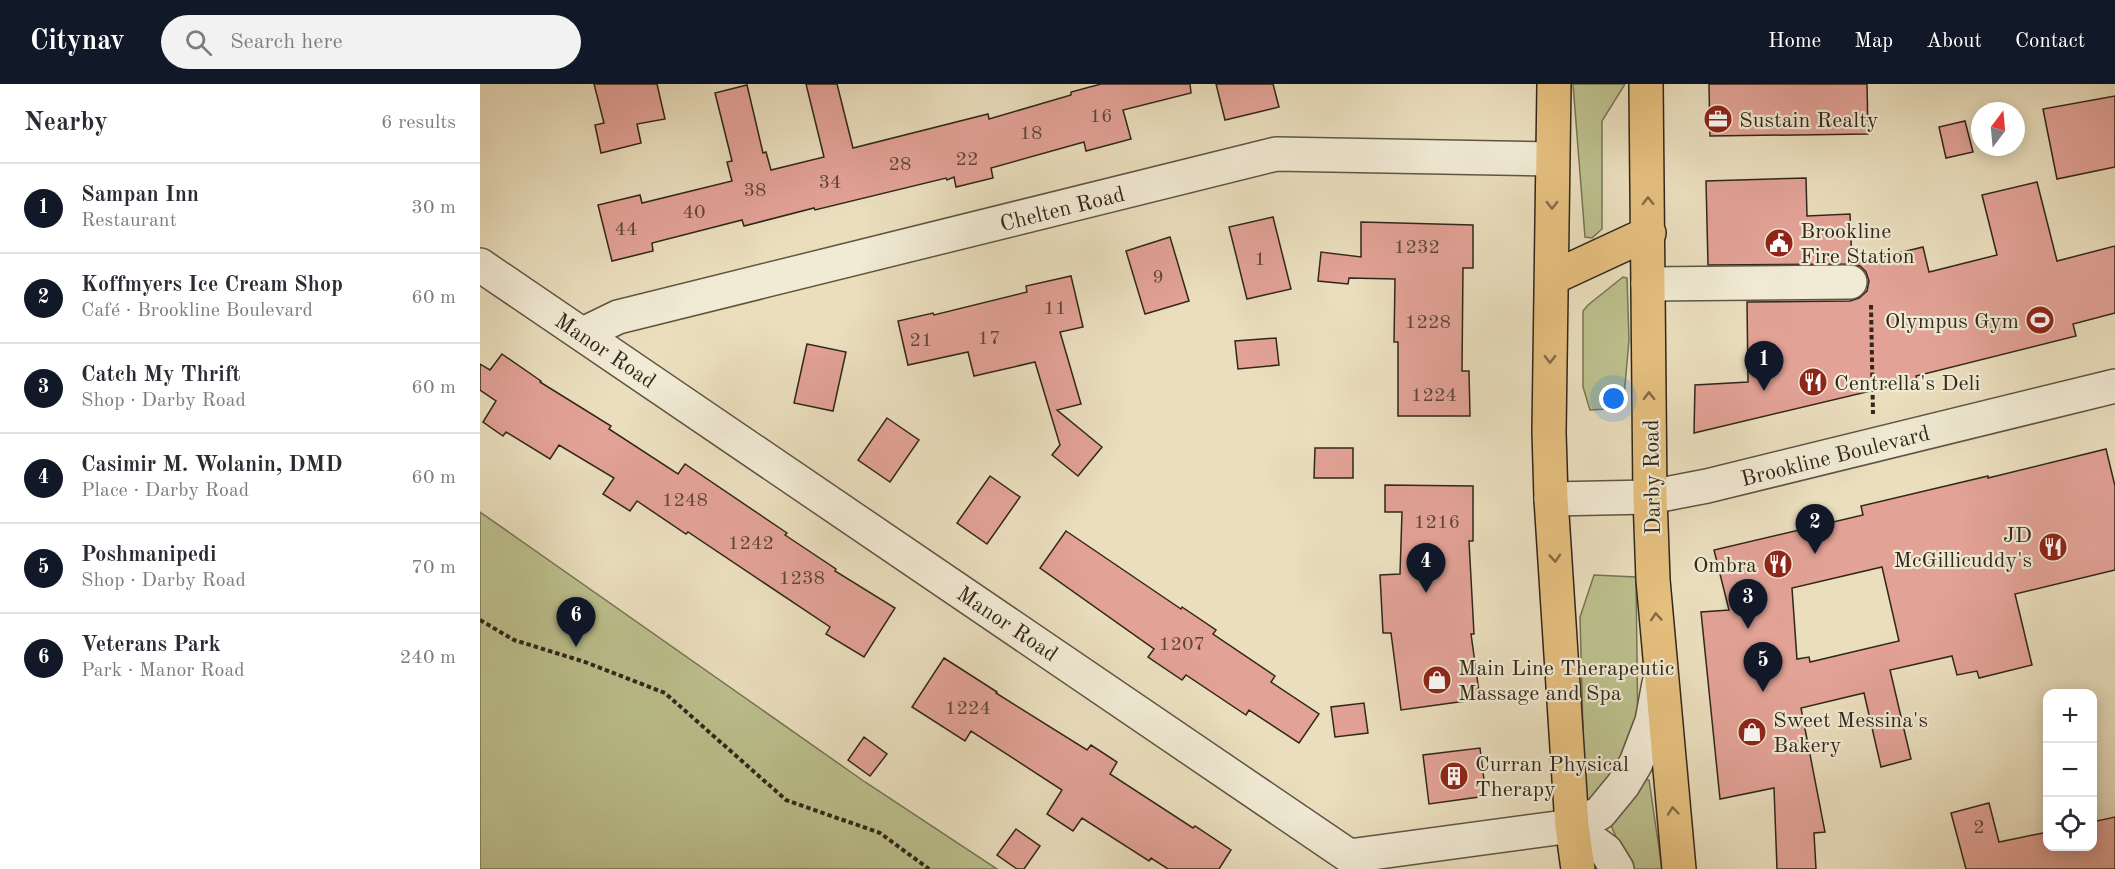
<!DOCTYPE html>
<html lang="en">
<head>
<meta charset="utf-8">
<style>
  body { margin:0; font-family:"Old Standard TT",serif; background:#f2f2f3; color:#2b2b33 }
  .controls { position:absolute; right:18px; bottom:18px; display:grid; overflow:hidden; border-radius:12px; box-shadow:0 3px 15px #0003 }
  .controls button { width:54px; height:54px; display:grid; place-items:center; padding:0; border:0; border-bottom:2px solid #e1e1e2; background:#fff; color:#2b2b33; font:30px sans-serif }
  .compass { position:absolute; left:1491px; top:18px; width:54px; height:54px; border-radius:50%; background:#fff; box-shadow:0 3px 15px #0003; rotate:16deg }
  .you { position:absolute; left:1134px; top:315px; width:21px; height:21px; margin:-15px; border:4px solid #fff; border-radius:50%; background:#1a73e8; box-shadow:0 0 0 9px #1a73e833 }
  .badge { display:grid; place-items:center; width:39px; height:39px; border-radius:50%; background:#111827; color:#fff; font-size:20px; font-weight:700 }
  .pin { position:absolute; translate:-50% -50px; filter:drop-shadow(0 2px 3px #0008) }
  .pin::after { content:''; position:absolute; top:32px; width:21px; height:18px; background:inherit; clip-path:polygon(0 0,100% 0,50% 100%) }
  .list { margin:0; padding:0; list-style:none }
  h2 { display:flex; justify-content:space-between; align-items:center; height:78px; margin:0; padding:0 24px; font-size:26px }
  h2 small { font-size:20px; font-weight:400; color:#7c7c81 }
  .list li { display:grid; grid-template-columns:39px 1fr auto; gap:18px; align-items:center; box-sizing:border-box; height:90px; padding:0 24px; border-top:2px solid #e1e1e2 }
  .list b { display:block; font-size:22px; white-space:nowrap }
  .list p { margin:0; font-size:20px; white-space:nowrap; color:#7c7c81 }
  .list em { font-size:20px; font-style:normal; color:#7c7c81 }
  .icon { flex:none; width:33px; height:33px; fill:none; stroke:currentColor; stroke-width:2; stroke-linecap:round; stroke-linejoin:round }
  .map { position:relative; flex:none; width:1635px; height:785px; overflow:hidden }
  header { display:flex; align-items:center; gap:36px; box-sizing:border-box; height:84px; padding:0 30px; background:#111827; color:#fff }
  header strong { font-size:28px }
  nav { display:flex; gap:33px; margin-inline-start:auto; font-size:21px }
  .search { width:420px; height:54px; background:#f2f2f3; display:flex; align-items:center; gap:15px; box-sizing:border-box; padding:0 21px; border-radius:33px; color:#7c7c81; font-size:22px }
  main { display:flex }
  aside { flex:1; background:#fff }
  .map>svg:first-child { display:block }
  .green { fill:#bcc08d; stroke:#767454; stroke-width:1.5 }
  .building { fill:#e2a296; stroke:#31271a; stroke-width:1.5; fill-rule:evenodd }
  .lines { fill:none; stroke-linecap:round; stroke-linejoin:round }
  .minor-casing { stroke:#5f5543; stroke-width:36 }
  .major-casing { stroke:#31271a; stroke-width:36 }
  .path { stroke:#31271a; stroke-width:4; stroke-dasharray:4.5 3; stroke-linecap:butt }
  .minor { stroke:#f1ead4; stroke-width:33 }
  .major { stroke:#e5bf7e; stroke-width:33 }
  .oneway { stroke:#826b47 }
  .labels { text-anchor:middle; stroke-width:4.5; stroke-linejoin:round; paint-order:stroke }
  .number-label { font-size:20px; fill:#5d4639 }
  .poi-label { font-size:22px; fill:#31271a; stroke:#f1ead4; text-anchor:start }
  .street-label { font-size:22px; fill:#31271a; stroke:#f1ead4 }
</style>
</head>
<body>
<header>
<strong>Citynav</strong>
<div class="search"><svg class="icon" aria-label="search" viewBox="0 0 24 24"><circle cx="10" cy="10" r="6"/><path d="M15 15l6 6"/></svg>Search here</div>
<nav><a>Home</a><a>Map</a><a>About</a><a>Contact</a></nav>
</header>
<main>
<aside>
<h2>Nearby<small>6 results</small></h2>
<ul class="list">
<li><span class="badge">1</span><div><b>Sampan Inn</b><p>Restaurant</p></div><em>30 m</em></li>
<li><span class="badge">2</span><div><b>Koffmyers Ice Cream Shop</b><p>Café · Brookline Boulevard</p></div><em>60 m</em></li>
<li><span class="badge">3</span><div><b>Catch My Thrift</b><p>Shop · Darby Road</p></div><em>60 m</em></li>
<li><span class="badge">4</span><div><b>Casimir M. Wolanin, DMD</b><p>Place · Darby Road</p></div><em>60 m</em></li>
<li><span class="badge">5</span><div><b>Poshmanipedi</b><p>Shop · Darby Road</p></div><em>70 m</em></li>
<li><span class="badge">6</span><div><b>Veterans Park</b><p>Park · Manor Road</p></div><em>240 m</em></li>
</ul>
</aside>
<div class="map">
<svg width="1635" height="785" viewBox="0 0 1635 785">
  <rect width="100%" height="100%" fill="#eadebd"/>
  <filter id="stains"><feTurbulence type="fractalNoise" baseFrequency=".00333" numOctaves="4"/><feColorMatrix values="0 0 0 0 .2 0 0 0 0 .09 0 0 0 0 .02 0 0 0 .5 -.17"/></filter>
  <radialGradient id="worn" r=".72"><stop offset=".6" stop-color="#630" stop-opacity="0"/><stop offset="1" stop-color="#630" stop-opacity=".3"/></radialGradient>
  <!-- green -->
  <path class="green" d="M 1093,0 L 1145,0 L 1122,37 L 1122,145 L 1112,154 L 1105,153 Z
    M 1143,193 L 1147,194 L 1149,256 L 1143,324 L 1110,326 L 1103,303 L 1103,227 L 1108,221 Z
    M 0,428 L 385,698 L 517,785 L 0,785 Z
    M 1114,491 L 1156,493 L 1158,654 L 1113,723 L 1105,721 L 1100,533 Z
    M 1165,695 L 1169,696 L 1182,785 L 1149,785 L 1131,741 L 1160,706 Z"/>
  <!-- building -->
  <path class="building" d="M 114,0 L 177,0 L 185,35 L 157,40 L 161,59 L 121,69 L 115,41 L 124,39 Z
    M 326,0 L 357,0 L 373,64 L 508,30 L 509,35 L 591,11 L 591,8 L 621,0 L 710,0 L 711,9 L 643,26 L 651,55 L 606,67 L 604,58 L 511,84 L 513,94 L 476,103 L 474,93 L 467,96 L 466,94 L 335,126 L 334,124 L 264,142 L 262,136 L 172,159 L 173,167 L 132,177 L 118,121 L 160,111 L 162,119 L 252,97 L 247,78 L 252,77 L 235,9 L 267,1 L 283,69 L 286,68 L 291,86 L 344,73 Z
    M 736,0 L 793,0 L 799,23 L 745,36 Z
    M 1229,0 L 1387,0 L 1388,50 L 1230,52 Z
    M 1635,12 L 1635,83 L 1577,95 L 1563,25 Z
    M 1485,37 L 1493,68 L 1466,74 L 1459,43 Z
    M 1326,94 L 1327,132 L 1370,130 L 1372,180 L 1228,181 L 1226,97 Z
    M 1557,98 L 1577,177 L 1635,162 L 1635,229 L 1593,240 L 1596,252 L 1436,292 L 1437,296 L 1214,349 L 1215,301 L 1268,298 L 1267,218 L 1370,217 L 1379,214 L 1387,207 L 1389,197 L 1386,188 L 1380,182 L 1373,180 L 1443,163 L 1449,188 L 1517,171 L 1502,111 Z
    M 793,133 L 811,205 L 767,215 L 749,143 Z
    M 881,138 L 993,141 L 993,184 L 983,184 L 982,287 L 989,287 L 990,332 L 918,332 L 918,258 L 914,258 L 915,195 L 869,194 L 868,200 L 838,197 L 841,168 L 881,173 Z
    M 690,153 L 709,217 L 665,230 L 646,167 Z
    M 591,192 L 603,243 L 580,248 L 601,320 L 577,326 L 622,363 L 598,392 L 572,371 L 580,361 L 555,278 L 494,292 L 488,268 L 428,281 L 418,237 L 453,229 L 454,231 L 547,208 L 546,202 Z
    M 796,254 L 799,281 L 758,285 L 755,257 Z
    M 327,260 L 366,268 L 353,327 L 314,319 Z
    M 22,270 L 61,297 L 60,298 L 131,342 L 129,345 L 198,390 L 205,380 L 307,449 L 305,451 L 356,485 L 355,487 L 415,524 L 384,573 L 346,550 L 350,543 L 208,448 L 206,450 L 157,417 L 150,427 L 123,410 L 134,394 L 79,361 L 70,375 L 26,348 L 23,352 L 3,338 L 16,317 L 0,306 L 0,280 L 10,286 Z
    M 407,334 L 439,356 L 410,398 L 378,376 Z
    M 835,364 L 873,364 L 873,394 L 834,394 Z
    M 1626,365 L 1635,402 L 1635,486 L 1535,510 L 1552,581 L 1499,594 L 1497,587 L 1477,591 L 1472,572 L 1410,586 L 1431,675 L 1401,683 L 1384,609 L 1321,624 L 1345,748 L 1334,749 L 1336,785 L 1297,785 L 1294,704 L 1240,715 L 1221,528 L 1249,526 L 1234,466 L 1383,431 L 1381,422 L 1508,392 L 1508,394 ZM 1402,483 L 1419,557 L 1330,578 L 1329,573 L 1317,575 L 1312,504 Z
    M 510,392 L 540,413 L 507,460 L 477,439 Z
    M 905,401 L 993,402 L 993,457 L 989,457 L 994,550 L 991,550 L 1000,615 L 921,626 L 911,549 L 903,549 L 900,491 L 920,490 L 922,428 L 905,428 Z
    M 586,447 L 701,525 L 702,523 L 736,546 L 733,550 L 795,592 L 791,598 L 839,630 L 819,659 L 769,626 L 766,631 L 706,591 L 702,596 L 668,573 L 674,565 L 560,484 Z
    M 464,574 L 517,608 L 516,609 L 607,666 L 611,661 L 637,678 L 630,690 L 713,744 L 715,742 L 751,766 L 739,785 L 688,785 L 671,774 L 669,777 L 602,734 L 593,747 L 567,730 L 582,706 L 491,647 L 485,657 L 432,623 Z
    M 884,619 L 888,649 L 855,653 L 851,623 Z
    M 384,653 L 407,670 L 390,692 L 368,676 Z
    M 1000,664 L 1006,712 L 949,720 L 943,671 Z
    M 1509,719 L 1519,758 L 1568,748 L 1568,762 L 1612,762 L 1612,738 L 1635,733 L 1635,785 L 1486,785 L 1471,729 Z
    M 536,745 L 560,762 L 544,785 L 537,785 L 517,771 Z"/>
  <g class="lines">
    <!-- minor casing -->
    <g class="minor-casing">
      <path id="minor" d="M 0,181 L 869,772 L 1092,742 L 1120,729 L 1143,701 L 1156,679 L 1172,637 L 1179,599
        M 1168,200 L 1370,198
        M 103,250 L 138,233 L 796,70 L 1072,75
        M 1071,415 L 1170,413 L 1227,402 L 1635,302
        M 1092,742 L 1126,767 L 1137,785"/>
    </g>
    <!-- major casing -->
    <g class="major-casing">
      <path id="major" d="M 1074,0 L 1069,348 L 1071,415 L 1092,742 L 1098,785
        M 1166,0 L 1170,413 L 1173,496 L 1199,785
        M 1072,194 L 1169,149"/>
    </g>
    <!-- path -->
    <path class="path" d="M 1391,221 L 1393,330
      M 0,536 L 34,556 L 105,578 L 185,609 L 306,716 L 400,749 L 449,785"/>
    <!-- minor -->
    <use href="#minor" class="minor"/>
    <!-- major -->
    <use href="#major" class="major"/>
  </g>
  <!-- one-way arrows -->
  <defs><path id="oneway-chevron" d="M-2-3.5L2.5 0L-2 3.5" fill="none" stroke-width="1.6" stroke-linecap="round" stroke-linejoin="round" transform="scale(1.5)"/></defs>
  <g class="oneway">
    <use href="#oneway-chevron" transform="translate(1168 117) rotate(-91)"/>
    <use href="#oneway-chevron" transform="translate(1072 121) rotate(90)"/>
    <use href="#oneway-chevron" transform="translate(1070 275) rotate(91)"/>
    <use href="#oneway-chevron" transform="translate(1169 312) rotate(-91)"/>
    <use href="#oneway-chevron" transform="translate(1075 474) rotate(86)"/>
    <use href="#oneway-chevron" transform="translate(1176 533) rotate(-94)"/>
    <use href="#oneway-chevron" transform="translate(1193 727) rotate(-95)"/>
  </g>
  <!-- icons -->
  <defs>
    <g id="office-disc" transform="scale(1.5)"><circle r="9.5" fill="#8f2418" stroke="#f1ead4"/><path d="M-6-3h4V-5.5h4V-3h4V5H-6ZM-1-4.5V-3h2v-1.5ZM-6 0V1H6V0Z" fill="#fff"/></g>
    <g id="civic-disc" transform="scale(1.5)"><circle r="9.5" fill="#8f2418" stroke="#f1ead4"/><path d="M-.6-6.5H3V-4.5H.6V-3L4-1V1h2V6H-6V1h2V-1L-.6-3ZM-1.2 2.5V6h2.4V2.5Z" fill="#fff"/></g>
    <g id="stadium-disc" transform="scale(1.5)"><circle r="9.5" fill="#8f2418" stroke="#f1ead4"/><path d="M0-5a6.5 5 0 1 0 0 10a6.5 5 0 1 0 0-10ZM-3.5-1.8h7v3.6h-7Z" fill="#fff"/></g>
    <g id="restaurant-disc" transform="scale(1.5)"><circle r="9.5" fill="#8f2418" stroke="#f1ead4"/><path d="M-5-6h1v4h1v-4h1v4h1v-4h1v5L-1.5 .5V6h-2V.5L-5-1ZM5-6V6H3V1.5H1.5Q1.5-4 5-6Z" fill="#fff"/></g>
    <g id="shop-disc" transform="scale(1.5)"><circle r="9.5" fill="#8f2418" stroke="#f1ead4"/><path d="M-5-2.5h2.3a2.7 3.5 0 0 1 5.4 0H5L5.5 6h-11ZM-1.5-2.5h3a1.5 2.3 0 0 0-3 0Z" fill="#fff"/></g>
    <g id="building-disc" transform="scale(1.5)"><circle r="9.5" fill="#8f2418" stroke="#f1ead4"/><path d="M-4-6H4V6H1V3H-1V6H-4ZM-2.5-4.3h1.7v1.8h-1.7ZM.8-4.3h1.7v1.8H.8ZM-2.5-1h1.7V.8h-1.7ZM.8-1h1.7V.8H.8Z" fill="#fff"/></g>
  </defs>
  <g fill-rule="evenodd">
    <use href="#office-disc" x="1238" y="35"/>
    <use href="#civic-disc" x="1299" y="159"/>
    <use href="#stadium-disc" x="1560" y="236"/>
    <use href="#restaurant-disc" x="1333" y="298"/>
    <use href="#restaurant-disc" x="1573" y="463"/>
    <use href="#restaurant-disc" x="1298" y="480"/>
    <use href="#shop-disc" x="957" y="596"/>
    <use href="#shop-disc" x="1272" y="648"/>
    <use href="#building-disc" x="974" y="692"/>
  </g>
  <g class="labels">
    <!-- number labels -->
    <g class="number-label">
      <text x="621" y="38">16</text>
      <text x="551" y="55">18</text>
      <text x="487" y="81">22</text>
      <text x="420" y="86">28</text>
      <text x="350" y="104">34</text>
      <text x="275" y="112">38</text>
      <text x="214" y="134">40</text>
      <text x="146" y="151">44</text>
      <text x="937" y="169">1232</text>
      <text x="780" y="181">1</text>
      <text x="678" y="199">9</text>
      <text x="575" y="230">11</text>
      <text x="948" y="244">1228</text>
      <text x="509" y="260">17</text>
      <text x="441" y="262">21</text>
      <text x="954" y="317">1224</text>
      <text x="205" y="422">1248</text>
      <text x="957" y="444">1216</text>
      <text x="271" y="465">1242</text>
      <text x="322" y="500">1238</text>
      <text x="702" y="566">1207</text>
      <text x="488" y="630">1224</text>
      <text x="1499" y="749">2</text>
    </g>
    <!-- poi labels -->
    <g class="poi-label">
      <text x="1259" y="43">Sustain Realty</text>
      <text x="1320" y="154">Brookline<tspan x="1320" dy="25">Fire Station</tspan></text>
      <text x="1539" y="244" text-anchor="end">Olympus Gym</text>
      <text x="1354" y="306">Centrella's Deli</text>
      <text x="1552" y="458" text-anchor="end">JD<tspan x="1552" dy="25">McGillicuddy's</tspan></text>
      <text x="1277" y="488" text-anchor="end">Ombra</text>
      <text x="978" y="591">Main Line Therapeutic<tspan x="978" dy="25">Massage and Spa</tspan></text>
      <text x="1293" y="643">Sweet Messina's<tspan x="1293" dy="25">Bakery</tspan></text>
      <text x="995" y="687">Curran Physical<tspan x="995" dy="25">Therapy</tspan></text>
    </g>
    <!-- street labels -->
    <g class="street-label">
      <text transform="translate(582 124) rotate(-14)" y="8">Chelten Road</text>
      <text transform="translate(126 266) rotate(34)" y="8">Manor Road</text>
      <text transform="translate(1355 371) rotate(-14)" y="8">Brookline Boulevard</text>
      <text transform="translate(1171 393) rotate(-91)" y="8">Darby Road</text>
      <text transform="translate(528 539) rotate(34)" y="8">Manor Road</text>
    </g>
  </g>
  <rect width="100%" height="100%" filter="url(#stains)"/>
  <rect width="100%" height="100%" fill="url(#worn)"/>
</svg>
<div class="controls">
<button>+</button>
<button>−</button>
<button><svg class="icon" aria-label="locate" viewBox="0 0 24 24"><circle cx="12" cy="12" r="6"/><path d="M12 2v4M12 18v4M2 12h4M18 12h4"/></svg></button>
</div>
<svg class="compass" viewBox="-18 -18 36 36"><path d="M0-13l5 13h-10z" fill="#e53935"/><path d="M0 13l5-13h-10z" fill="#7c7c81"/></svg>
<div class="you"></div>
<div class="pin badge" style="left:1284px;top:307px">1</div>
<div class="pin badge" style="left:1335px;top:470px">2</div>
<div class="pin badge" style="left:1268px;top:545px">3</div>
<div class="pin badge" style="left:946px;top:509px">4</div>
<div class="pin badge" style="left:1283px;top:608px">5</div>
<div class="pin badge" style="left:96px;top:563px">6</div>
</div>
</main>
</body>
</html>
